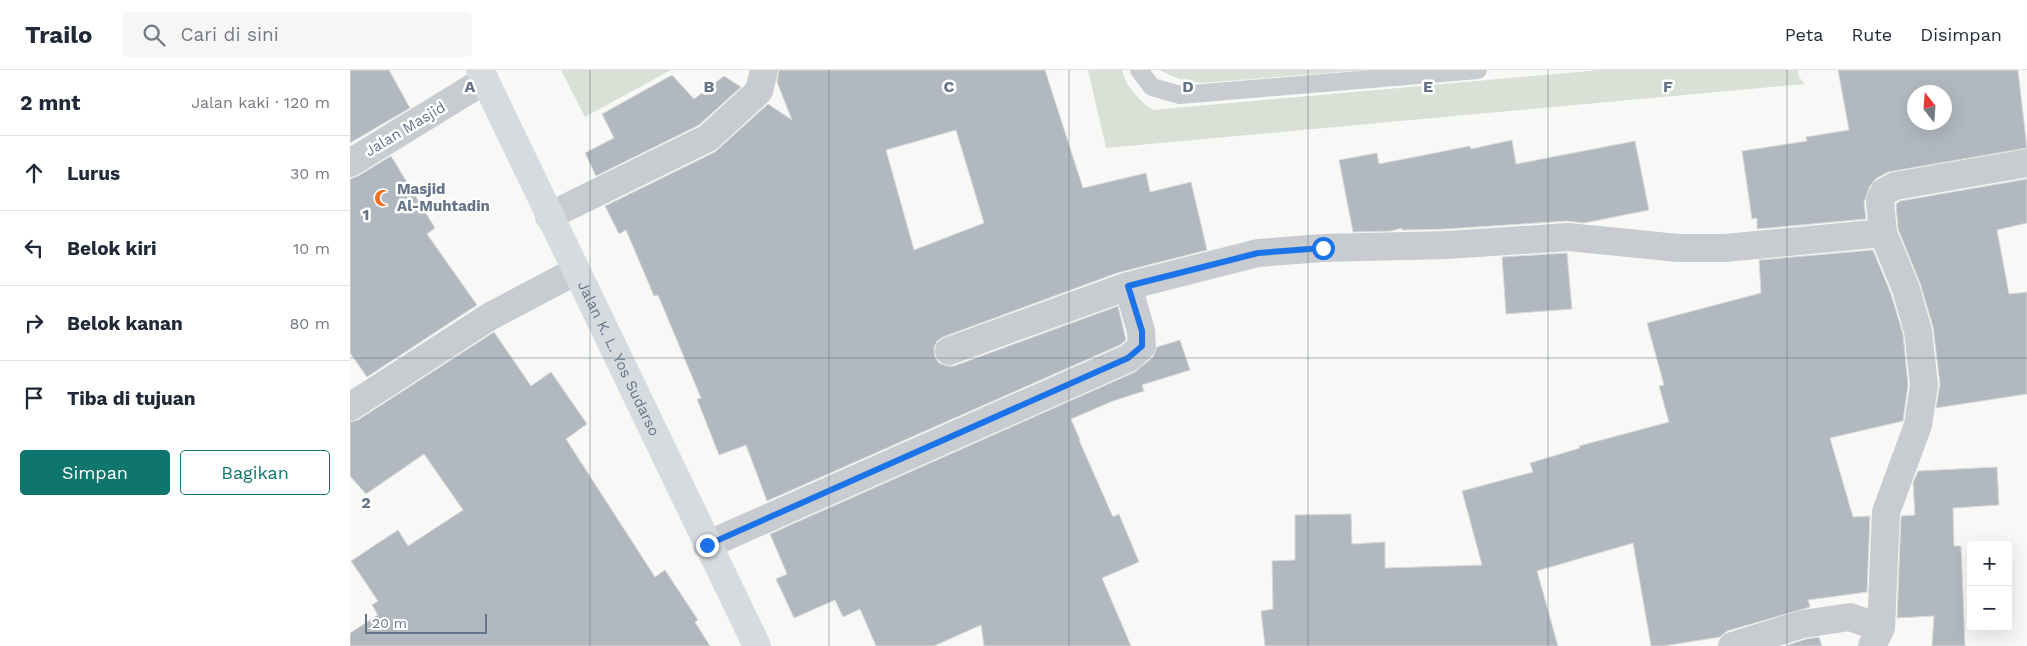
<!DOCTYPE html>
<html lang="id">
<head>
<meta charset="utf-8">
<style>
  body { margin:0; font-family:"Work Sans",sans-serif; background:#f6f6f7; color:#1f2937 }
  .controls { position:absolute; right:15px; bottom:15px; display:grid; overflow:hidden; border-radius:5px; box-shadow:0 5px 20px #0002 }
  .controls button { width:45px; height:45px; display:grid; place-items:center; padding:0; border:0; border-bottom:1px solid #e0e1e3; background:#fff; color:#1f2937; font:25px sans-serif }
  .compass { position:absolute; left:1557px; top:15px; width:45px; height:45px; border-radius:50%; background:#fff; box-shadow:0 5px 20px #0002; rotate:343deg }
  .scale { position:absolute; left:15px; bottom:12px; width:122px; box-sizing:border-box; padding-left:5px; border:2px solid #657489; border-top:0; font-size:14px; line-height:18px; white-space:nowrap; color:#657489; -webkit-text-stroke:4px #fff; paint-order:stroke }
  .stop { position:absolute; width:15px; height:15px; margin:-11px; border:4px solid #1a73e8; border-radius:50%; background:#fff }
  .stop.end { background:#1a73e8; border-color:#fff; box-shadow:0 1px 5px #0008 }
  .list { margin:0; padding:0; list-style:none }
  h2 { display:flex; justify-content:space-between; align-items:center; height:65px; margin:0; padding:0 20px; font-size:21px }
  h2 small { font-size:16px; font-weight:400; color:#747a83 }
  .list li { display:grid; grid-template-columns:32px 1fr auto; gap:15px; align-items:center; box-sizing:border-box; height:75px; padding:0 20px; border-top:1px solid #e0e1e3 }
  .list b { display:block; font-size:19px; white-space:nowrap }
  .list em { font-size:16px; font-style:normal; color:#747a83 }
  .actions { display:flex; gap:10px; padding:15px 20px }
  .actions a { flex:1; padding:11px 0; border:1px solid #0f766e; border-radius:5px; text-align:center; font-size:18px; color:#0f766e }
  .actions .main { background:#0f766e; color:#fff }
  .icon { flex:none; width:28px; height:28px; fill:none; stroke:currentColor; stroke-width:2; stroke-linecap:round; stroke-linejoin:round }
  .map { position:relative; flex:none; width:1677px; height:576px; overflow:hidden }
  header { display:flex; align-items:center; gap:30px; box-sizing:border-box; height:70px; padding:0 25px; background:#fff; border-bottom:1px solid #e0e1e3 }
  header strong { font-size:24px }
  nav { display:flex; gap:28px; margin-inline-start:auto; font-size:18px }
  .search { width:350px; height:45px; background:#f6f6f7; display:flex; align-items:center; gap:12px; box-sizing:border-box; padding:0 18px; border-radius:5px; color:#747a83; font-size:19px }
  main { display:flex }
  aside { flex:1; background:#fff }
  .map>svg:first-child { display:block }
  .green { fill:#d9e1d7 }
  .building { fill:#b1b8bf; stroke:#dadbd8; fill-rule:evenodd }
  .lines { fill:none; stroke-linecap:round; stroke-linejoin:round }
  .service { stroke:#c8cbcf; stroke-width:18 }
  .minor { stroke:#c8cbcf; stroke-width:28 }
  .trunk { stroke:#d6dbe0; stroke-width:28 }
  .route { stroke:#1a73e8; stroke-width:6 }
  .grid { fill:none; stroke:#657489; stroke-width:1; stroke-opacity:0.55 }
  .labels { text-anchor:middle; stroke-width:5; stroke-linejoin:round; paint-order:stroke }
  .street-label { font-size:15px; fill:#657489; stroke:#fff }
  .poi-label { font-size:15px; font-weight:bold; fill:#657489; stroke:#fff; text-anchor:start }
  .grid-label { font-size:16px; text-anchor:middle; font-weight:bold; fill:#657489; stroke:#fff; stroke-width:5; stroke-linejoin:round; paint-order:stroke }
</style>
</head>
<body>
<header>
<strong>Trailo</strong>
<div class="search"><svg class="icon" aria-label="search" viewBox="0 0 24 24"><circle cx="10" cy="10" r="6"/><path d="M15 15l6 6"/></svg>Cari di sini</div>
<nav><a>Peta</a><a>Rute</a><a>Disimpan</a></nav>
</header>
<main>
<aside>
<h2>2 mnt<small>Jalan kaki · 120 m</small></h2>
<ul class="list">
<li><svg class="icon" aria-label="ahead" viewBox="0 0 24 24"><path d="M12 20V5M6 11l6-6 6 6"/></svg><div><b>Lurus</b></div><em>30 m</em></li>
<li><svg class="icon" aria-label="left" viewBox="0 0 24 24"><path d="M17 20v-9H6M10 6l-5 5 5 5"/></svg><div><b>Belok kiri</b></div><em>10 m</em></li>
<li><svg class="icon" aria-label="right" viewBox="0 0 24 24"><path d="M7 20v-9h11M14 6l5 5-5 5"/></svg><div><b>Belok kanan</b></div><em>80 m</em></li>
<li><svg class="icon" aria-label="arrive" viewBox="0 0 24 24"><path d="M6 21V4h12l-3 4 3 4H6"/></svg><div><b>Tiba di tujuan</b></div></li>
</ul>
<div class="actions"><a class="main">Simpan</a><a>Bagikan</a></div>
</aside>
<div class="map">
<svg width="1677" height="576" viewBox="0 0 1677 576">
  <rect width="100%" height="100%" fill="#f8f9f6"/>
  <!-- green -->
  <path class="green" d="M 211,0 L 321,0 L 235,47 Z
    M 738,0 L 772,0 C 776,17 789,31 803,40 L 1249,0 L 1448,0 L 1449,7 L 1455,14 L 756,78 Z
    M 809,0 L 1016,0 L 852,13 L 829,9 Z"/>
  <!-- building -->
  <path class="building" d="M 0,0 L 39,0 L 60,38 L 0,73 Z
    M 429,0 L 695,0 L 733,118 L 796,103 L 800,122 L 841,112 L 857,180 L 767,203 L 593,267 L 587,271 L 584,278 L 585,287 L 589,293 L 597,296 L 604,296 L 768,236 L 776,270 L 770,275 L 417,431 L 396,375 L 369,385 L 347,329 L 351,328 L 308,225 L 304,226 L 276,160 L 269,164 L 255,136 L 365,82 L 418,34 L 442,50 L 427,12 ZM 606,60 L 634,153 L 564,180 L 536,80 Z
    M 1488,0 L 1668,0 L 1677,78 L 1538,102 L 1527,108 L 1520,116 L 1514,132 L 1516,149 L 1407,159 L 1407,148 L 1402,149 L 1392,81 L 1457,71 L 1456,67 L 1499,60 ZM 1564,22 L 1594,22 L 1594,52 L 1564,52 Z
    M 322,5 L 344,29 L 374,6 L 391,17 L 349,55 L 246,106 L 235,83 L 264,68 L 252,44 Z
    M 1162,70 L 1166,94 L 1285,71 L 1299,140 L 1234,153 L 1217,151 L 1096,159 L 1052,160 L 1052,158 L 1041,161 L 1003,162 L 989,90 L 1027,83 L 1029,94 L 1120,76 L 1121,79 Z
    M 41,86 L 85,158 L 77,164 L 127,235 L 17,307 L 0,283 L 0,109 L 8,106 Z
    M 1677,109 L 1677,153 L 1647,160 L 1659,224 L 1677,222 L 1677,324 L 1586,338 L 1590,314 L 1583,257 L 1570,213 L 1548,159 L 1546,134 L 1550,131 Z
    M 1523,180 L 1541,224 L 1553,264 L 1558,315 L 1553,351 L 1480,368 L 1503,447 L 1520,446 L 1517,522 L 1458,530 L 1460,537 L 1377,561 L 1370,567 L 1314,576 L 1301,576 L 1283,473 L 1187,501 L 1208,576 L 915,576 L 911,541 L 923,539 L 922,491 L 945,490 L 945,445 L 1001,444 L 1002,474 L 1035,472 L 1035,498 L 1132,495 L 1112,421 L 1183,402 L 1180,393 L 1230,378 L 1229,376 L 1319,352 L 1309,316 L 1314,315 L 1297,253 L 1411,223 L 1409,190 Z
    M 1217,183 L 1222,239 L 1156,244 L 1152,187 Z
    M 144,262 L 181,316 L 201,302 L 237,354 L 216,369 L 305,507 L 315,500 L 348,550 L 345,552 L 360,576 L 0,576 L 0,563 L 28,545 L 22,535 L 28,531 L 1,491 L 48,460 L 58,476 L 113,440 L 74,384 L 16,424 L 0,406 L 0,352 L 8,350 Z
    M 830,270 L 840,300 L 792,315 L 794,321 L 763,331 L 721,349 L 730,370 L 729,370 L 763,447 L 769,444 L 789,492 L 752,508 L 781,576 L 634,576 L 631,555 L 584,576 L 526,576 L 510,539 L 493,547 L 485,530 L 444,548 L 426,509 L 437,504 L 420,464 L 785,302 L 803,287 L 807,277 Z
    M 1647,397 L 1649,435 L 1603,438 L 1604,476 L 1611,476 L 1615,576 L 1582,576 L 1584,546 L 1547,548 L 1551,446 L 1565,445 L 1563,413 L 1568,401 Z
    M 1469,567 L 1472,576 L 1435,576 L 1456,569 Z"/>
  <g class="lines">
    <!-- service -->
    <path class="service" d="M 789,0 L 802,17 L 830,25 L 1128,0"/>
    <!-- minor -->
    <path class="minor" d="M 0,93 L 135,10
      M 199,146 L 358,68 L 409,21 L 414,0
      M 599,281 L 778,216 L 908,183 L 973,178 L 1097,175 L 1218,167 L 1328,178 L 1375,178 L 1533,163
      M 0,337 L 139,247 L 226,201
      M 357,475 L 779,288 L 792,276 L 791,261 L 778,216
      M 1382,576 L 1453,554 L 1500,547 L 1531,558
      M 1522,576 L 1531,558 L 1536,442 L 1568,355 L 1574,315 L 1568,261 L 1556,219 L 1533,163 L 1530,131 L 1534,122 L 1545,116 L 1677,93"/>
    <!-- trunk -->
    <path class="trunk" id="s1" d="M 130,0 L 407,576"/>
  </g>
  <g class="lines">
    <!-- route -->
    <path class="route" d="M 357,475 L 778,288 L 792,276 L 792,261 L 778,216 L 908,183 L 973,178"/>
  </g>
  <!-- grid -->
  <path class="grid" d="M 240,0 L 240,576M 479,0 L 479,576M 719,0 L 719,576M 958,0 L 958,576M 1198,0 L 1198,576M 1437,0 L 1437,576M 0,288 L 1677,288"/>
  <!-- icons -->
  <defs>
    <g id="mosque-bare" transform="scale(1.35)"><path d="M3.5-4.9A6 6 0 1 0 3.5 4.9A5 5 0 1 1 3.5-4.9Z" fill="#f06e1f" stroke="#fff" stroke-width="2.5" paint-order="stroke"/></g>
  </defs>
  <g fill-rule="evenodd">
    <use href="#mosque-bare" x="33" y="128"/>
  </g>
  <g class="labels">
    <!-- street labels -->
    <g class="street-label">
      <text transform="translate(55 59) rotate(-31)" y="5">Jalan Masjid</text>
      <text dy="5" stroke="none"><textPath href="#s1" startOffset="320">Jalan K. L. Yos Sudarso</textPath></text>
    </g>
    <!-- poi labels -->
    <g class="poi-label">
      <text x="47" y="124">Masjid<tspan x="47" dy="17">Al-Muhtadin</tspan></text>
    </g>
  </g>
  <g class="grid-label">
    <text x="120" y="22">A</text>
    <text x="359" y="22">B</text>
    <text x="599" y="22">C</text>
    <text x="838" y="22">D</text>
    <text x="1078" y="22">E</text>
    <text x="1318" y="22">F</text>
    <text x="16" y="150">1</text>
    <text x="16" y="438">2</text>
  </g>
</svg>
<div class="controls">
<button>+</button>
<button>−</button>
</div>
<svg class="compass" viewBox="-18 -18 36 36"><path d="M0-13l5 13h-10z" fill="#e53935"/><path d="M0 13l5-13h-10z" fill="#747a83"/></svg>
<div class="scale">20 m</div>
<div class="stop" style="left:973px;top:178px"></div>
<div class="stop end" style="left:357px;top:475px"></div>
</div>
</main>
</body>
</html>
